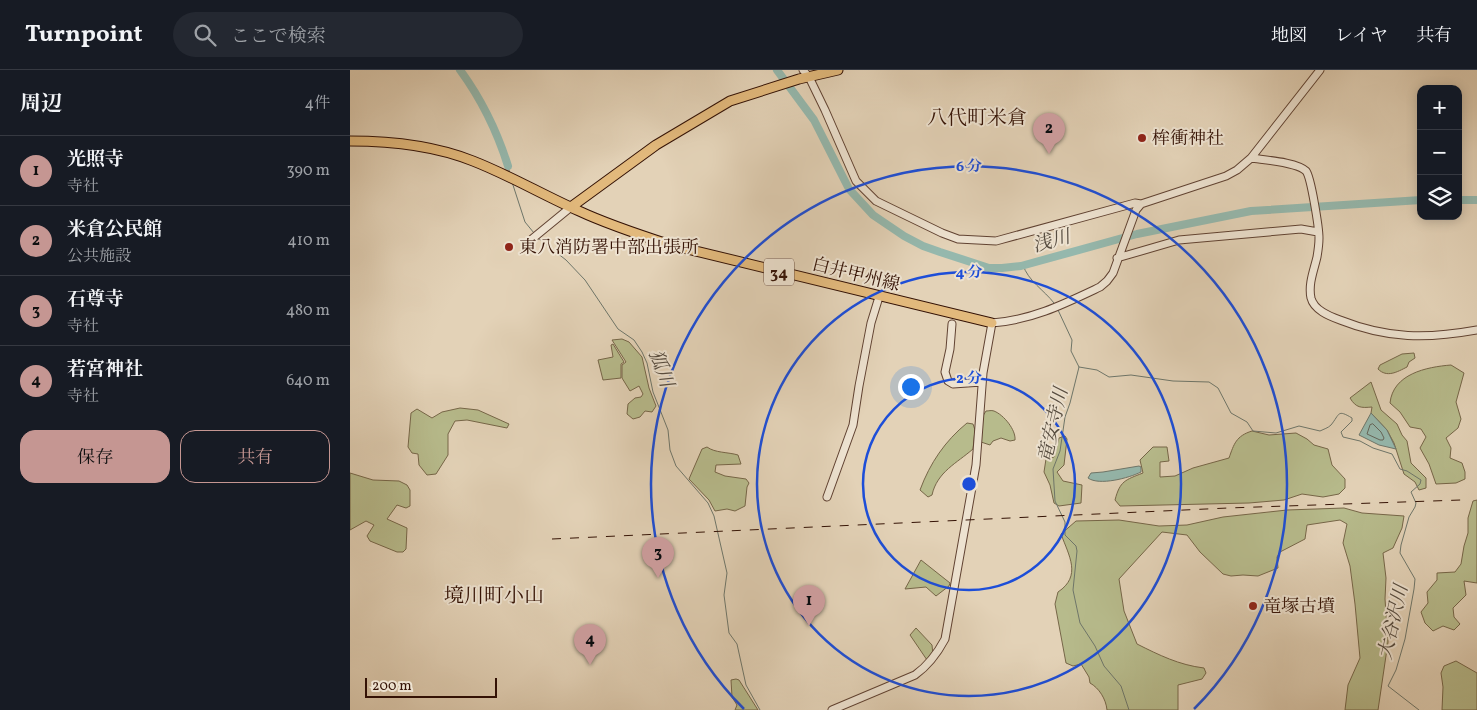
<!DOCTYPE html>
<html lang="ja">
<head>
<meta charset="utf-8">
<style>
  body { margin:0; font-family:Vollkorn,"Noto Serif JP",serif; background:#242831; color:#f1f3f6 }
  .controls { position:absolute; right:15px; top:15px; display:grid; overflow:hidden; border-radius:10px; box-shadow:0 2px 12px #0003 }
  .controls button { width:45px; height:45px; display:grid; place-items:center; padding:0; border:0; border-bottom:1px solid #363941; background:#171b24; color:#f1f3f6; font:25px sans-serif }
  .scale { position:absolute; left:15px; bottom:12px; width:132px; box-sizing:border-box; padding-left:5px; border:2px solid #341205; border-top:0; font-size:14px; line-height:18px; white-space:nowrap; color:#341205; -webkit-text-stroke:4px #ede2d0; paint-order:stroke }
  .you { position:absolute; left:560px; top:316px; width:18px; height:18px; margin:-12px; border:4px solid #fff; border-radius:50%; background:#1a73e8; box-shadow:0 0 0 8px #1a73e833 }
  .badge { display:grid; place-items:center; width:32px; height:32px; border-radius:50%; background:#c59692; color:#111; font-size:16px; font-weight:700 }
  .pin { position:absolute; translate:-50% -41px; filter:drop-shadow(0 1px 2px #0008) }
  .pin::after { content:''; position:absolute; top:26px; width:18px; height:15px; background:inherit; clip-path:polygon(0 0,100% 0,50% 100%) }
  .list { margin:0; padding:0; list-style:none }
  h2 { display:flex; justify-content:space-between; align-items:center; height:65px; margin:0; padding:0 20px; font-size:21px }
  h2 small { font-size:16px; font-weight:400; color:#9ea1a6 }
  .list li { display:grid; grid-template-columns:32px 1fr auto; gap:15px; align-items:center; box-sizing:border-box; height:70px; padding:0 20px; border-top:1px solid #363941 }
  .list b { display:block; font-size:19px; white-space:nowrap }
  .list p { margin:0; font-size:16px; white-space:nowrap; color:#9ea1a6 }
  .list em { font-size:16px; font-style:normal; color:#9ea1a6 }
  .actions { display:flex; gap:10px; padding:15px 20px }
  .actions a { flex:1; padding:11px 0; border:1px solid #c59692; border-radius:15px; text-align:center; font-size:18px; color:#c59692 }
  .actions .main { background:#c59692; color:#111 }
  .icon { flex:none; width:28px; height:28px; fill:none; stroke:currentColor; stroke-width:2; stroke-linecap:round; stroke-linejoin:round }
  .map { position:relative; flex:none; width:1127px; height:640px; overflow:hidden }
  header { display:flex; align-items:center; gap:30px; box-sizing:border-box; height:70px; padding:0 25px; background:#171b24; border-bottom:1px solid #363941 }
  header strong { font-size:24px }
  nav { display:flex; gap:28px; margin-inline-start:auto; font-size:18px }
  .search { width:350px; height:45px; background:#242831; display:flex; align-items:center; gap:12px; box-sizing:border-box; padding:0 18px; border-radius:28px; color:#9ea1a6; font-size:19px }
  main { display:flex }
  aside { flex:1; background:#171b24 }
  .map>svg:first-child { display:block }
  .green { fill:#b7bb8c; stroke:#766648 }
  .water { fill:#95b8ad; stroke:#6e766a }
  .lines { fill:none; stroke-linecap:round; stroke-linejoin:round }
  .shore { stroke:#646559; stroke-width:1 }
  .stream { stroke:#6e766a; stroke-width:1 }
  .river { stroke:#95b8ad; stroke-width:8 }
  .tertiary-casing { stroke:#604232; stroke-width:9 }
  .primary-casing { stroke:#341205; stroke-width:11 }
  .tertiary { stroke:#ede2d0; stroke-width:7 }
  .primary { stroke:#e2b97c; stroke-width:9 }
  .rail { stroke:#341205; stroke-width:1; stroke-dasharray:9 9; stroke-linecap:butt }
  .ring { fill:none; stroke:#1d4ed8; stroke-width:2.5 }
  .poi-dot { fill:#8f2418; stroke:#ede2d0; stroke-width:2 }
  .labels { text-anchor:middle; stroke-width:4; stroke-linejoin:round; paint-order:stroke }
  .shield { fill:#ede2d0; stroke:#6c5042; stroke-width:1 }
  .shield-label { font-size:16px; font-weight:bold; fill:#341205 }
  .poi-label { font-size:18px; fill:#341205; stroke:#ede2d0; text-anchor:start }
  .street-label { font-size:18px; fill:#341205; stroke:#ede2d0 }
  .water-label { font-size:19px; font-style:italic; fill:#564c40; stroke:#ede2d0 }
  .quarter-label { font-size:20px; fill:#341205; stroke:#ede2d0 }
  .centre { fill:#1d4ed8; stroke:#ede2d0; stroke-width:2.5 }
  .ring-label { font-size:15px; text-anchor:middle; font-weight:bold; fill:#1d4ed8; stroke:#ede2d0; stroke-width:4; stroke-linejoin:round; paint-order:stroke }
</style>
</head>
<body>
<header>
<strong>Turnpoint</strong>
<div class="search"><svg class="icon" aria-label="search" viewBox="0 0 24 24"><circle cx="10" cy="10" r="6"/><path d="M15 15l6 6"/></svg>ここで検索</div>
<nav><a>地図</a><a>レイヤ</a><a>共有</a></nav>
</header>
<main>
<aside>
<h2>周辺<small>4件</small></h2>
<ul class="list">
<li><span class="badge">1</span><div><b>光照寺</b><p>寺社</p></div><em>390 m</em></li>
<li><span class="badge">2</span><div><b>米倉公民館</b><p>公共施設</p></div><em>410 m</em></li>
<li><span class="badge">3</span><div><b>石尊寺</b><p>寺社</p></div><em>480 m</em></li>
<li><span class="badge">4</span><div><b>若宮神社</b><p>寺社</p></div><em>640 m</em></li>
</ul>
<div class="actions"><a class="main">保存</a><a>共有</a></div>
</aside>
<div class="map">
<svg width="1127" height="640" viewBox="0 0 1127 640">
  <rect width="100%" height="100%" fill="#e3d2b7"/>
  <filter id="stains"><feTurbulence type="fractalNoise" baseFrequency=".004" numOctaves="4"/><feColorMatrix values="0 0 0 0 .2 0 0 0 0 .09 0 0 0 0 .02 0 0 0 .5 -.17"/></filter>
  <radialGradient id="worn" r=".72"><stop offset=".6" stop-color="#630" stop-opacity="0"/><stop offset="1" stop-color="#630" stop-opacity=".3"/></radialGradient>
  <!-- green -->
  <path class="green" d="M 272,269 L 279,272 L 292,287 L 299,318 L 306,336 L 302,342 L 295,341 L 290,347 L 283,349 L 277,344 L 278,334 L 285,328 L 291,327 L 293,324 L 289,316 L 280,321 L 272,308 L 272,295 L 276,292 L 262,270 Z
    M 263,274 L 274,292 L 271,294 L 271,308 L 253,310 L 248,290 L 263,287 L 261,275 Z
    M 1064,283 L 1065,288 L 1059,292 L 1057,297 C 1047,302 1037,308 1028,299 L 1030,295 L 1052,284 Z
    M 1101,295 L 1114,303 L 1106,332 L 1111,349 L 1108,358 L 1096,368 L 1101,378 L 1100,388 L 1112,393 L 1115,402 L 1115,409 L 1106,413 L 1086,414 L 1079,394 L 1070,378 L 1076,367 L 1071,359 L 1060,357 L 1050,342 L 1040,333 C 1043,304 1076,297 1101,295 Z
    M 1021,312 L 1031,340 L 1047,354 L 1052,365 L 1057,371 L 1061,393 L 1076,408 L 1076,418 L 1069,420 L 1065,412 L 1054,404 L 1044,373 L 1037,360 L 1021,343 L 1022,337 C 1011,338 1006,338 1000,328 Z
    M 110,338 L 128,340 L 159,354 L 157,358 L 117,350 L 105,351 L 98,364 L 98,385 L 86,404 L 77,405 L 69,395 L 68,384 L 62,383 L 58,377 L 61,343 L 67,339 L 82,348 L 92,342 Z
    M 636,341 C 639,341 641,340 644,341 C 654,345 666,360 665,370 L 660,371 L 651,368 L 643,371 L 640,375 L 631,372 L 631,349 Z
    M 617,353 L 623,354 L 625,360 L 623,379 C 607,393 587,402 582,425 L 578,427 L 570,420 C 580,393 595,371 617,353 Z
    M 902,361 L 919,365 L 946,363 L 957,369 L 964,375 L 978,379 L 982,395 L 995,409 L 995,418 L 989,424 L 973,427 L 952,424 L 934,430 L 899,433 L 770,436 L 765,430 C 770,411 775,410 793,403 L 790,390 L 803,377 L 817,377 L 819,391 L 810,392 L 810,407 L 825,406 L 843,398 L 879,388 C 884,374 886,366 902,361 Z
    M 715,366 L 717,369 L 714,395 L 707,402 L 713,411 L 732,415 L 731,433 L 709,436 L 704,433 L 700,415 L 694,402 L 696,389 L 704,387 L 709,368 Z
    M 357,377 C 365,383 378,382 388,385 L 391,394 L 366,395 L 365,402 L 375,406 L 396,409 L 399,413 L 397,417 L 395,436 L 385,441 L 377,439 L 365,441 L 359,430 L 339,409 L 352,379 Z
    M 0,403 L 23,410 L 49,411 L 57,415 L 60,420 L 60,436 L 56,438 L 47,435 L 37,449 L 57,458 L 56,479 L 53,482 L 47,482 L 20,471 L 17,466 L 24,455 L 16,451 L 0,460 Z
    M 1127,430 L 1127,513 L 1114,511 L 1116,525 L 1103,538 L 1104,547 L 1110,554 L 1104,560 L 1093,556 L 1083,561 L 1075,553 L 1071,542 L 1078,533 L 1077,522 L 1087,510 L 1087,503 L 1105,502 L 1111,494 L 1114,476 L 1118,463 L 1118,448 L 1123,431 Z
    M 994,438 L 1012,443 L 1054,446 L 1052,458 L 1043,478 L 1033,483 L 1036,508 L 1035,529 L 1038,572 L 1028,640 L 995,640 L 998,615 L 1010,588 L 1005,534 L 1000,496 L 993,473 L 997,454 L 990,450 L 957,455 L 955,469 L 930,482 L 927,487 L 928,498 L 908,506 L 893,505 L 881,506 L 873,504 L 850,482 L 837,465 L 812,462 L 769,509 L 774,541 L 787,574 C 809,585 829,595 854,598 L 856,603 L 852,609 L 828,615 L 828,640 L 757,640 C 756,629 749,618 740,613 L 739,607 L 731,594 L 723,596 L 716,593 L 705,534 L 708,522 C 732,506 719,486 711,464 L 726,451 L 769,450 L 809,456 L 837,455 L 873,447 L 937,440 Z
    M 571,490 L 600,513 L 599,516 L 586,526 L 576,517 L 555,519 Z
    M 566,558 L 582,575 L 583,585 L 577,590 L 560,565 Z
    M 1106,591 L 1127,603 L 1127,640 L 1092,640 L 1093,617 L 1091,603 L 1094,596 Z
    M 386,609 L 389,610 L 408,640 L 385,640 L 387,635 L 382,627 L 381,610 Z"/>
  <!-- water -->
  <path class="water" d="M 1021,343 L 1037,360 L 1046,379 L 1029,375 L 1009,365 Z
    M 789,396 L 791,397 L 791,402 C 779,408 749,416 738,408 L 741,403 L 753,402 Z"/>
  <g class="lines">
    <!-- shore -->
    <path class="shore" d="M 1023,354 L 1031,362 L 1034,368 L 1033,370 L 1030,370 L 1017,364 L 1020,355 Z"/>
    <!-- stream -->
    <path class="stream" d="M 158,96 L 160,104
      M 162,112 L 175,152 L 184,163
      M 188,168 L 216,190 L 235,210 L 268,259 L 284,270 L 292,282 L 297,293 L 303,322 L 318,360 L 320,380 L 326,396 L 358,433 L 364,446 L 377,503 L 374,525 L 379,563 L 387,574 L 396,615 L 410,640
      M 673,195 C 678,211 694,220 704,233
      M 708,240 L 722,270 L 721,281 L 729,297 L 720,333 L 715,347 L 710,381 L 703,399 L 705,431 L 715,452 L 715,465 L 726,476 L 727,481 L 723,520 L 730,553 L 745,576 L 754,596 L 771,616 L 779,640
      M 729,297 L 747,300 L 759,307 L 781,305 L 823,311 L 859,312 L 868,318 L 881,343 L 897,352 L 903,361 L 926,363 L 949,356 L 970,361 C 974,359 978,358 981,355 C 990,344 987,339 1002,348 L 1002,351 L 991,362 L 993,367 L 1010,371 L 1023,378 L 1042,384 L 1050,399 L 1057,401 L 1071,410 L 1070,414 L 1061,422 L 1066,433 L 1065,437 L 1059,447 L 1051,475 L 1050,483 L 1065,509 L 1064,519 L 1055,569 L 1046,600 L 1038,616 L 1069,640"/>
    <!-- river -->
    <path class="river" d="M 110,0 C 132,30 147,61 158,96
      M 427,0 L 464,50 L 499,119 L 523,145 L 554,166 L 573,176 L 590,182 L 639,198 L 652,198 L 671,196 L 787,164 L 901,141 L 1071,130
      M 1108,130 L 1127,130"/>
    <!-- tertiary casing -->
    <g class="tertiary-casing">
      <path id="tertiary" d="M 453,0 L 459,7 L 475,40 L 506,111 L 526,131 L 592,163 L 608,169 L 646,171 L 785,133 L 791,134
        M 901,88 C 914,90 947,92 956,101 C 961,107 969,158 969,168 C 969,174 968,181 967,187 C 964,200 958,214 961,228 C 964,240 979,246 990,250 C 1038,269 1077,269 1127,260
        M 182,169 L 221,137
        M 767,188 L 829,170 L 951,159 L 968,162
        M 602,254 L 600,279 L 595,302 L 598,311 L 603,314 L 632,312
        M 477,427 L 503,355 L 509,316 L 521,253 L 529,227
        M 482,640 L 565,605 C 579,595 587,584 595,569 L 626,395 L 633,303 L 642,253 C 682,250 714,234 750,217 L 757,211 L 763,203 L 786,140 L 791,134 L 876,106 L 887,100 L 901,88 L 970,0"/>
    </g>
    <!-- primary casing -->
    <g class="primary-casing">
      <path id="primary" d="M 0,71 C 42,71 83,75 123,91 C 159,105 193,125 229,141 C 259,155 290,165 321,175 L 642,253
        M 221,137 L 306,75 L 380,31 L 449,9 L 488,0"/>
    </g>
    <!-- tertiary -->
    <use href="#tertiary" class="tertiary"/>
    <!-- primary -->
    <use href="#primary" class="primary"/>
    <!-- rail -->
    <path class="rail" d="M 202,469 L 878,438 L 1111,430"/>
  </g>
  <!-- distance rings -->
  <g class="ring">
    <circle cx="619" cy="414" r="106"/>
    <circle cx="619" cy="414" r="212"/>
    <path d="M394 639A318 318 0 1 1 844 639"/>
  </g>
  <!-- markers -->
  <g class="poi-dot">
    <circle cx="792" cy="68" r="5"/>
    <circle cx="159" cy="177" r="5"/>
    <circle cx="903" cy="536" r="5"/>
  </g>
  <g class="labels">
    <!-- shield labels -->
    <rect class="shield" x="414" y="188.5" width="30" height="27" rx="4"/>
    <g class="shield-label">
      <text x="429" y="208">34</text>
    </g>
    <!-- poi labels -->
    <g class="poi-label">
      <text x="802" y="74">桙衝神社</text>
      <text x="169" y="183">東八消防署中部出張所</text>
      <text x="913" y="542">竜塚古墳</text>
    </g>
    <!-- street labels -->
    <g class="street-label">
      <text transform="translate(506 204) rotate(14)" y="6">白井甲州線</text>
    </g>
    <!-- water labels -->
    <g class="water-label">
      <text transform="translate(701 170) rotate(-15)" y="7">浅川</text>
      <text transform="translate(312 298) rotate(70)" y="7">狐川</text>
      <text transform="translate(702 355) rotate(-77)" y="7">竜安寺川</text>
      <text transform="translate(1042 552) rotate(-77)" y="7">大谷沢川</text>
    </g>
    <!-- quarter labels -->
    <g class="quarter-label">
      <text x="627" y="54">八代町米倉</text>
      <text x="144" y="532">境川町小山</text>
    </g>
  </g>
  <circle cx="619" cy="414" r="8" class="centre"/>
  <g class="ring-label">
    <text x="619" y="101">6 分</text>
    <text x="619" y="207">4 分</text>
    <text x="619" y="313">2 分</text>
  </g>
  <rect width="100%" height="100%" filter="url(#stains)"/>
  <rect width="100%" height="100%" fill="url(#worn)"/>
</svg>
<div class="controls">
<button>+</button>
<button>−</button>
<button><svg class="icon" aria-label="layers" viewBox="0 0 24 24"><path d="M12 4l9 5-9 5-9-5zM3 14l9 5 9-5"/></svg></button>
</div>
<div class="scale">200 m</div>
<div class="you"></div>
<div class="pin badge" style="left:459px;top:556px">1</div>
<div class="pin badge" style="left:699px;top:84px">2</div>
<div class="pin badge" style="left:308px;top:508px">3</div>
<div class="pin badge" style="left:240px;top:595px">4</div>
</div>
</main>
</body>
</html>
